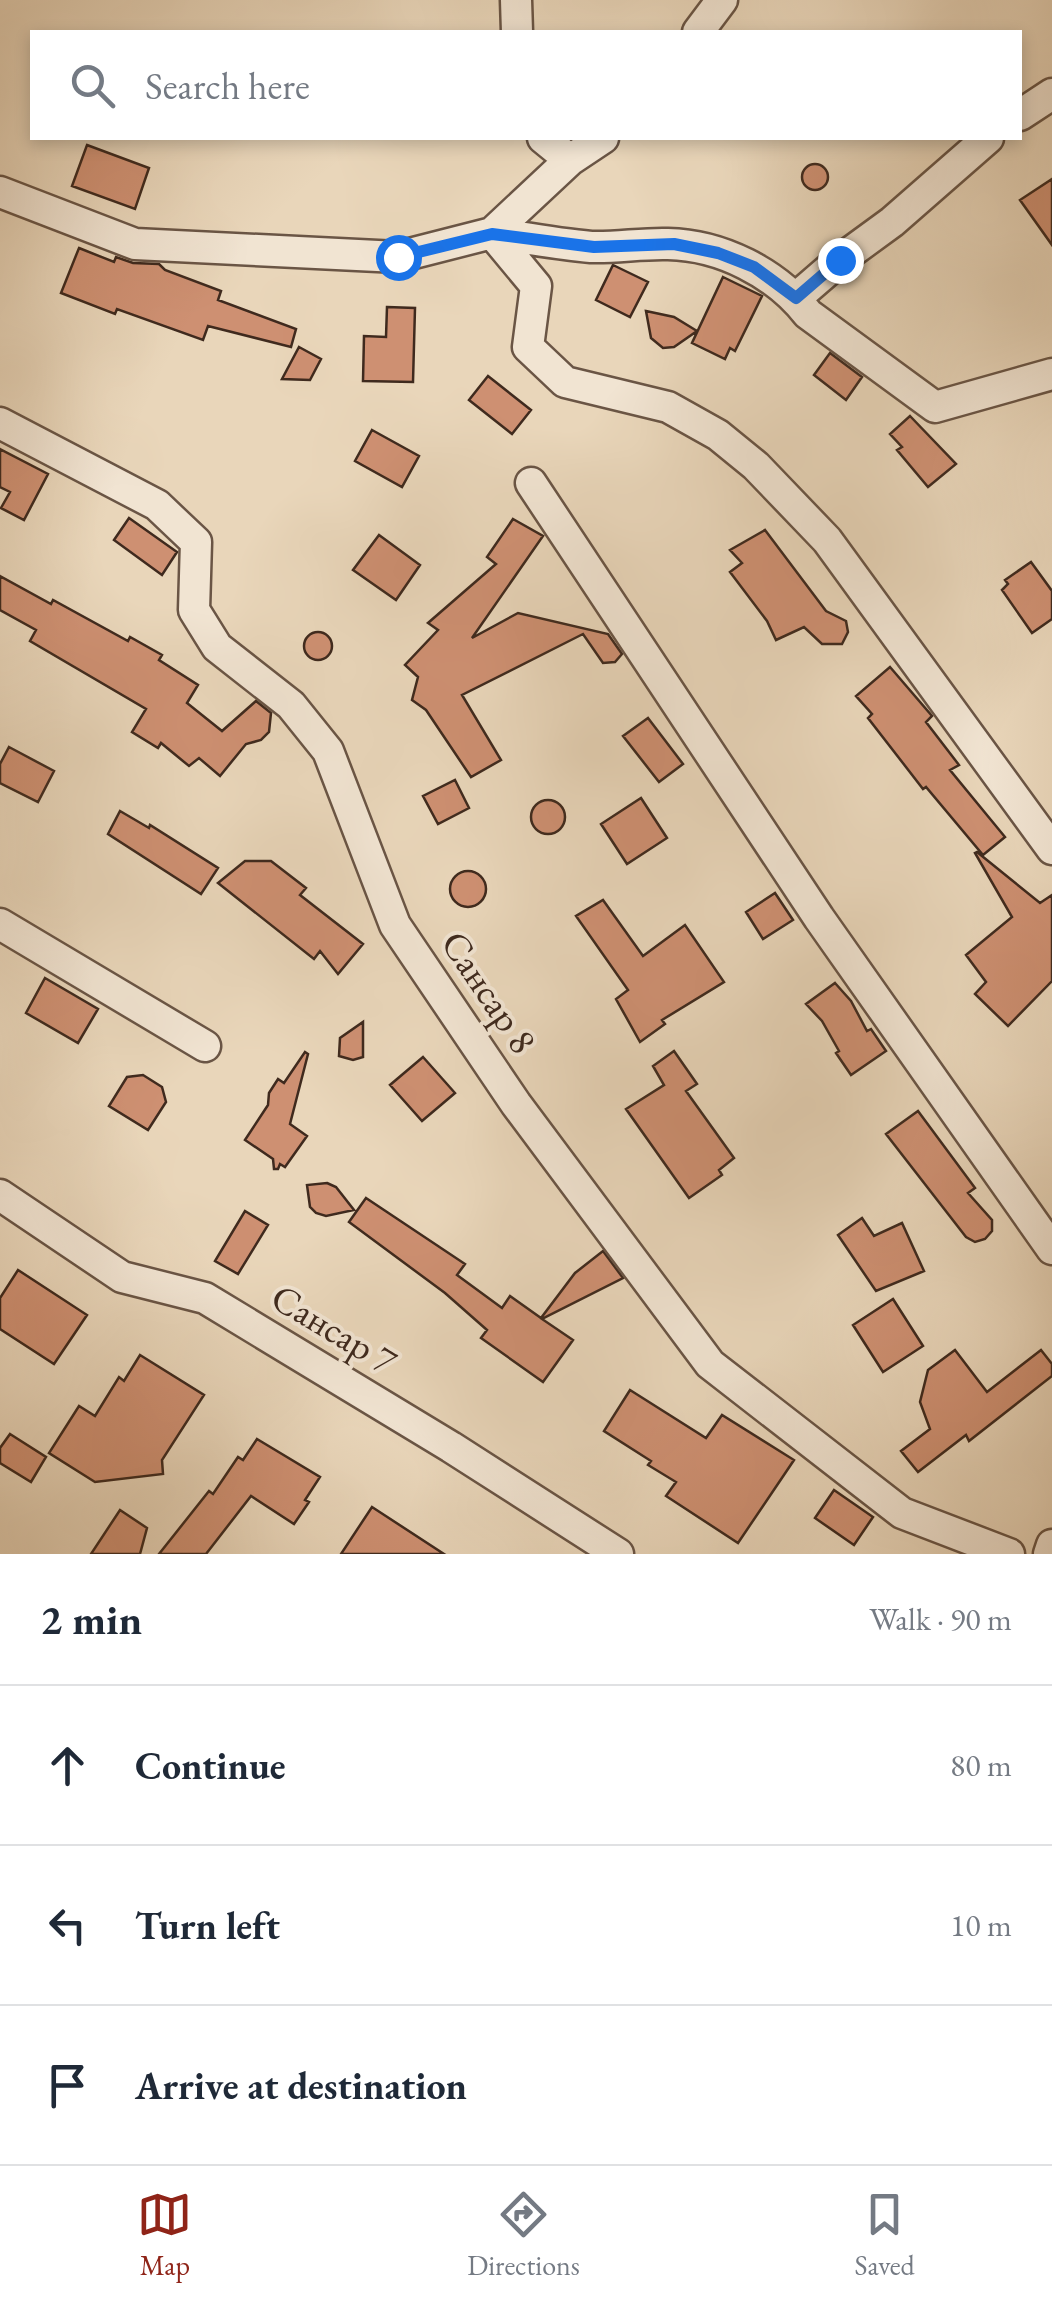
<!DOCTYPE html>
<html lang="en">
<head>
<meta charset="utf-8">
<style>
  body { margin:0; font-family:"EB Garamond",serif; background:#f6f6f7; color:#1f2937 }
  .stop { position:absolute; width:30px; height:30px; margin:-22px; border:8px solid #1a73e8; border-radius:50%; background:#fff }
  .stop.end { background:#1a73e8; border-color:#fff; box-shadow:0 2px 10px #0008 }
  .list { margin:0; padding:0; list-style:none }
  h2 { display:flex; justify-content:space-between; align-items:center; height:130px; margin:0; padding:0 40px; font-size:42px }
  h2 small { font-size:32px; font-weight:400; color:#747a83 }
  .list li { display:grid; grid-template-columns:65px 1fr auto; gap:30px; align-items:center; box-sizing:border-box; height:160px; padding:0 40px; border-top:2px solid #e0e1e3 }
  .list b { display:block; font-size:38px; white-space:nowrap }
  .list em { font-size:32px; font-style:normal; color:#747a83 }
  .icon { flex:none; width:55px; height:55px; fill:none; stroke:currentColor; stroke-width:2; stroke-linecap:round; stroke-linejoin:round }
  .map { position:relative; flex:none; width:1052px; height:1554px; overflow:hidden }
  .search { position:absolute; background:#fff; box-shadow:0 5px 15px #0003; left:30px; right:30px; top:30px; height:110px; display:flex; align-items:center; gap:25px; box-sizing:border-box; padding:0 35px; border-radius:0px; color:#747a83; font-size:38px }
  .sheet { height:610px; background:#fff }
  nav { display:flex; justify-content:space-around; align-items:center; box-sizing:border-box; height:140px; border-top:2px solid #e0e1e3; background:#fff; font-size:28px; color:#747a83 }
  nav a { display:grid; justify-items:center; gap:5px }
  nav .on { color:#8f2418 }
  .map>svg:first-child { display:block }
  .building { fill:#ce9072; stroke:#3f2a1e; stroke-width:2.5 }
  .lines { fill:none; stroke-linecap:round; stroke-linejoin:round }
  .minor-casing { stroke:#6a5545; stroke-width:35 }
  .minor { stroke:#f1e4d2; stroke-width:30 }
  .route { stroke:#1a73e8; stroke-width:12 }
  .labels { text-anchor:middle; stroke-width:8; stroke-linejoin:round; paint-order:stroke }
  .street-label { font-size:38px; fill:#3f2a1e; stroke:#f1e4d2 }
</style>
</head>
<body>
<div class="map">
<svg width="1052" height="1554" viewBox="0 0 1052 1554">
  <rect width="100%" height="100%" fill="#e9d6ba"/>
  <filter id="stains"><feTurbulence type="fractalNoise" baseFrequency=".002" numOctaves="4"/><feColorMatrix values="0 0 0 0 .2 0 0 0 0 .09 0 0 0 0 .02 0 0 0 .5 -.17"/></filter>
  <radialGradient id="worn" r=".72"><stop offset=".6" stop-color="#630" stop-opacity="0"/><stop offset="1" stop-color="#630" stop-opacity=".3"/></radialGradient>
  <!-- building -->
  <path class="building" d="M 87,145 L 149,168 L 135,209 L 72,186 Z
    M802 177a13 13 0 1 1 26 0a13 13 0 1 1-26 0Z
    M 1052,179 L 1052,245 L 1020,200 Z
    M 79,248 L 114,262 L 116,257 L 133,263 L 159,264 L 165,270 L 221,291 L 218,300 L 296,329 L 291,347 L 208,326 L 203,340 L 117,309 L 115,314 L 61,293 Z
    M 613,265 L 648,282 L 630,317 L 596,300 Z
    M 723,277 L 762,296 L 735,351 L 730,348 L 725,359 L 692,343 Z
    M 387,307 L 415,308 L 413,382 L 363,381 L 364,336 L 386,337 Z
    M 646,311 L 674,317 L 697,331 L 674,347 L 663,348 L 651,338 Z
    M 299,347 L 321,359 L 310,380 L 282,379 Z
    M 830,353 L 862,377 L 846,400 L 814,375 Z
    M 488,376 L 531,410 L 512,434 L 469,400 Z
    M 910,416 L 956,464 L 928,487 L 897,450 L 902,447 L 890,434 Z
    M 372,430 L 419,456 L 402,487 L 355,461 Z
    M 0,449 L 48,474 L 24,520 L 1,508 L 10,492 L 0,487 Z
    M 129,518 L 177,552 L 162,575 L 114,540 Z
    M 513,519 L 543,536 L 472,638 L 518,613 L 608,634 L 622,654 L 615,662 L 603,663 L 583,634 L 462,695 L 501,760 L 471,777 L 426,710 L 412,700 L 418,677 L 405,665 L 438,630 L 428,623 L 496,564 L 487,557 Z
    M 765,530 L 826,611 L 846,621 L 848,632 L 842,644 L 822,644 L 804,627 L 776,640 L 767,621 L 730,572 L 742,563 L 730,550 Z
    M 379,535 L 420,565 L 396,600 L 353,570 Z
    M 1031,562 L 1052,591 L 1052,619 L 1032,633 L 1002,590 L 1008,584 L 1005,580 Z
    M 0,576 L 51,604 L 53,600 L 128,641 L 130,637 L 162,655 L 159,660 L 198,685 L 187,703 L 222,731 L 256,701 L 271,713 L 269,732 L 261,740 L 246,744 L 220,776 L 199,758 L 189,766 L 161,743 L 158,748 L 132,732 L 146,709 L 30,641 L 36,630 L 0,610 Z
    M304 646a14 14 0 1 1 28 0a14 14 0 1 1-28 0Z
    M 890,667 L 932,716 L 926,722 L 959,765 L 950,770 L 1005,837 L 983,855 L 926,787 L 923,789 L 868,718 L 872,714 L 856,696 Z
    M 648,718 L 683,764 L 659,782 L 623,736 Z
    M 9,747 L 54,771 L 38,802 L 0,783 L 0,764 Z
    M 455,780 L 469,808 L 438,824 L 423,796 Z
    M 641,798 L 667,838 L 627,864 L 601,824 Z
    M531 817a17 17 0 1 1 34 0a17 17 0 1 1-34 0Z
    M 120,811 L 149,828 L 150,825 L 218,868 L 201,894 L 108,834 Z
    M 977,852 L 1040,903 L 1052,895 L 1052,981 L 1008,1026 L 975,994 L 986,982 L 966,955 L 1012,917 L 975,853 Z
    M 245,861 L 271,861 L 306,888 L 300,895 L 363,944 L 338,974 L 320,951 L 314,959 L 218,883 Z
    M450 889a18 18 0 1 1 36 0a18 18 0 1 1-36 0Z
    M 775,893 L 793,920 L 763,939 L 746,912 Z
    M 603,900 L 643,956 L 685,925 L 724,982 L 662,1020 L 665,1024 L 640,1042 L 616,999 L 628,990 L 576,916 Z
    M 45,978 L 98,1009 L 78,1043 L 26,1013 Z
    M 835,983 L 851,1001 L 867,1031 L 871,1029 L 886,1051 L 851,1075 L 836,1053 L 839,1051 L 822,1021 L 806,1004 Z
    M 363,1022 L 363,1057 L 353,1060 L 339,1056 L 340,1038 Z
    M 674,1051 L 697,1084 L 686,1091 L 734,1158 L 719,1170 L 722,1175 L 689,1198 L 626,1109 L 664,1085 L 653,1066 Z
    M 305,1052 L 308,1054 L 290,1124 L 307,1136 L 285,1167 L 280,1164 L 278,1169 L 274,1169 L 273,1159 L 245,1140 L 268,1105 L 269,1093 L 278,1079 L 284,1083 Z
    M 423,1057 L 455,1093 L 422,1121 L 390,1085 Z
    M 143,1075 L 162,1087 L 166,1102 L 148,1130 L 109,1106 L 127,1077 Z
    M 918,1111 L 975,1188 L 968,1193 L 992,1220 L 992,1231 L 985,1239 L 975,1242 L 966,1237 L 886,1134 Z
    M 327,1183 L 336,1187 L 354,1210 L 326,1216 L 316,1213 L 310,1207 L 307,1185 Z
    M 366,1198 L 465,1264 L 457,1275 L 502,1308 L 510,1296 L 541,1318 L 575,1273 L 603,1251 L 623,1278 L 542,1319 L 573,1340 L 543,1382 L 481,1338 L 487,1330 L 445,1293 L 349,1222 Z
    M 245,1211 L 268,1225 L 238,1274 L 215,1261 Z
    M 862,1218 L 874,1236 L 902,1223 L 924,1271 L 876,1291 L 838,1235 Z
    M 18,1270 L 87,1315 L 54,1364 L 0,1329 L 0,1298 Z
    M 893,1299 L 923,1346 L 883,1372 L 853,1325 Z
    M 955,1350 L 987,1392 L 1041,1350 L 1052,1364 L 1052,1376 L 969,1441 L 966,1435 L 918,1472 L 901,1451 L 930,1429 L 920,1402 L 928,1370 Z
    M 140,1355 L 204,1395 L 162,1460 L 163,1474 L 95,1482 L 49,1453 L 79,1406 L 95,1416 L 119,1377 L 124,1381 Z
    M 630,1390 L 706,1438 L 722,1415 L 794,1460 L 738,1543 L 666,1496 L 676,1482 L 648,1465 L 651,1461 L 604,1431 Z
    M 10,1434 L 46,1457 L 31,1482 L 0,1463 L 0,1448 Z
    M 257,1439 L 320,1477 L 305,1500 L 309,1502 L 294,1524 L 251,1496 L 206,1554 L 159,1554 L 209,1491 L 213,1494 L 238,1457 L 243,1460 Z
    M 834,1490 L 873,1517 L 854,1545 L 815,1518 Z
    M 372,1507 L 444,1554 L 341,1554 Z
    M 120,1510 L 147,1528 L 140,1554 L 91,1554 Z"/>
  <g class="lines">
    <!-- minor casing -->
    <g class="minor-casing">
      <path id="minor" d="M 516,0 L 517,32
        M 698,32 L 722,0
        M 1020,115 L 1052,94
        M 543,138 L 570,160
        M 0,192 L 135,244 L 398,257 L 492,233 L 570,160 L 603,138
        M 796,298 L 840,260 L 892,222 L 988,138
        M 1052,374 L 935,407 L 808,314 C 776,273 721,245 668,244 C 643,243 616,248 591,247 C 558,244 525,238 492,233 L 536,286 L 528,347 L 565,382 L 668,407 L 718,435 L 756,466 L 827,540 L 1052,849
        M 0,423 L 157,505 L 196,542 L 194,610 L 217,647 L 291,705 L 328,751 L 395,925 L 516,1104 L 710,1364 L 902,1513 L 1009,1554
        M 531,483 L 819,918 L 1052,1249
        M 0,924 L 205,1046
        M 0,1195 L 122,1277 L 205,1298 L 451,1447 L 618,1554
        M 1049,1554 L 1052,1545"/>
    </g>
    <!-- minor -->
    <use href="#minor" class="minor"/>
  </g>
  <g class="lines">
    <!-- route -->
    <path class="route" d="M 398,257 L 492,234 L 594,247 L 674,244 L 718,253 L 754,267 L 796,298 L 840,260"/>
  </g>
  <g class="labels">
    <!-- street labels -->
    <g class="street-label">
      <text transform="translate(489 992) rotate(56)" y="13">Сансар 8</text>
      <text transform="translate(334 1329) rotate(31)" y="13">Сансар 7</text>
    </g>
  </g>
  <rect width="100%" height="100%" filter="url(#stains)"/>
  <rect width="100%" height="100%" fill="url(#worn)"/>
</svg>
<div class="stop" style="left:398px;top:257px"></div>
<div class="stop end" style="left:840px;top:260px"></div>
<div class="search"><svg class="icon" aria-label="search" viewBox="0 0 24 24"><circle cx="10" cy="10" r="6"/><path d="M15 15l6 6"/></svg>Search here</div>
</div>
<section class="sheet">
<h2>2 min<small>Walk · 90 m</small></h2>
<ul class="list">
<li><svg class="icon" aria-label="ahead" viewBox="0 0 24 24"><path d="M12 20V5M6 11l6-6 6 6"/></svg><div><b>Continue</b></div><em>80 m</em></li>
<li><svg class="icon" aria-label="left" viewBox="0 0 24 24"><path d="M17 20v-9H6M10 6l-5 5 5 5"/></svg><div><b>Turn left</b></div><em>10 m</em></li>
<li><svg class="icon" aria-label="arrive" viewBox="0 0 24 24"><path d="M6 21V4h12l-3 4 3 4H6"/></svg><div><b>Arrive at destination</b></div></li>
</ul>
</section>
<nav>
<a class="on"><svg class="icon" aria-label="map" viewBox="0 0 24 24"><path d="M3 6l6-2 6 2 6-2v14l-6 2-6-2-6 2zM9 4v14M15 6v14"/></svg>Map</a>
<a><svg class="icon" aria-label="directions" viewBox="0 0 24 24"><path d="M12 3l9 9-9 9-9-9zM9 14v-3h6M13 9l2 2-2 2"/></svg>Directions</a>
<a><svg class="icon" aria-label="saved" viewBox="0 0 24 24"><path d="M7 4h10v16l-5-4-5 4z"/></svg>Saved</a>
</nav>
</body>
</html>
